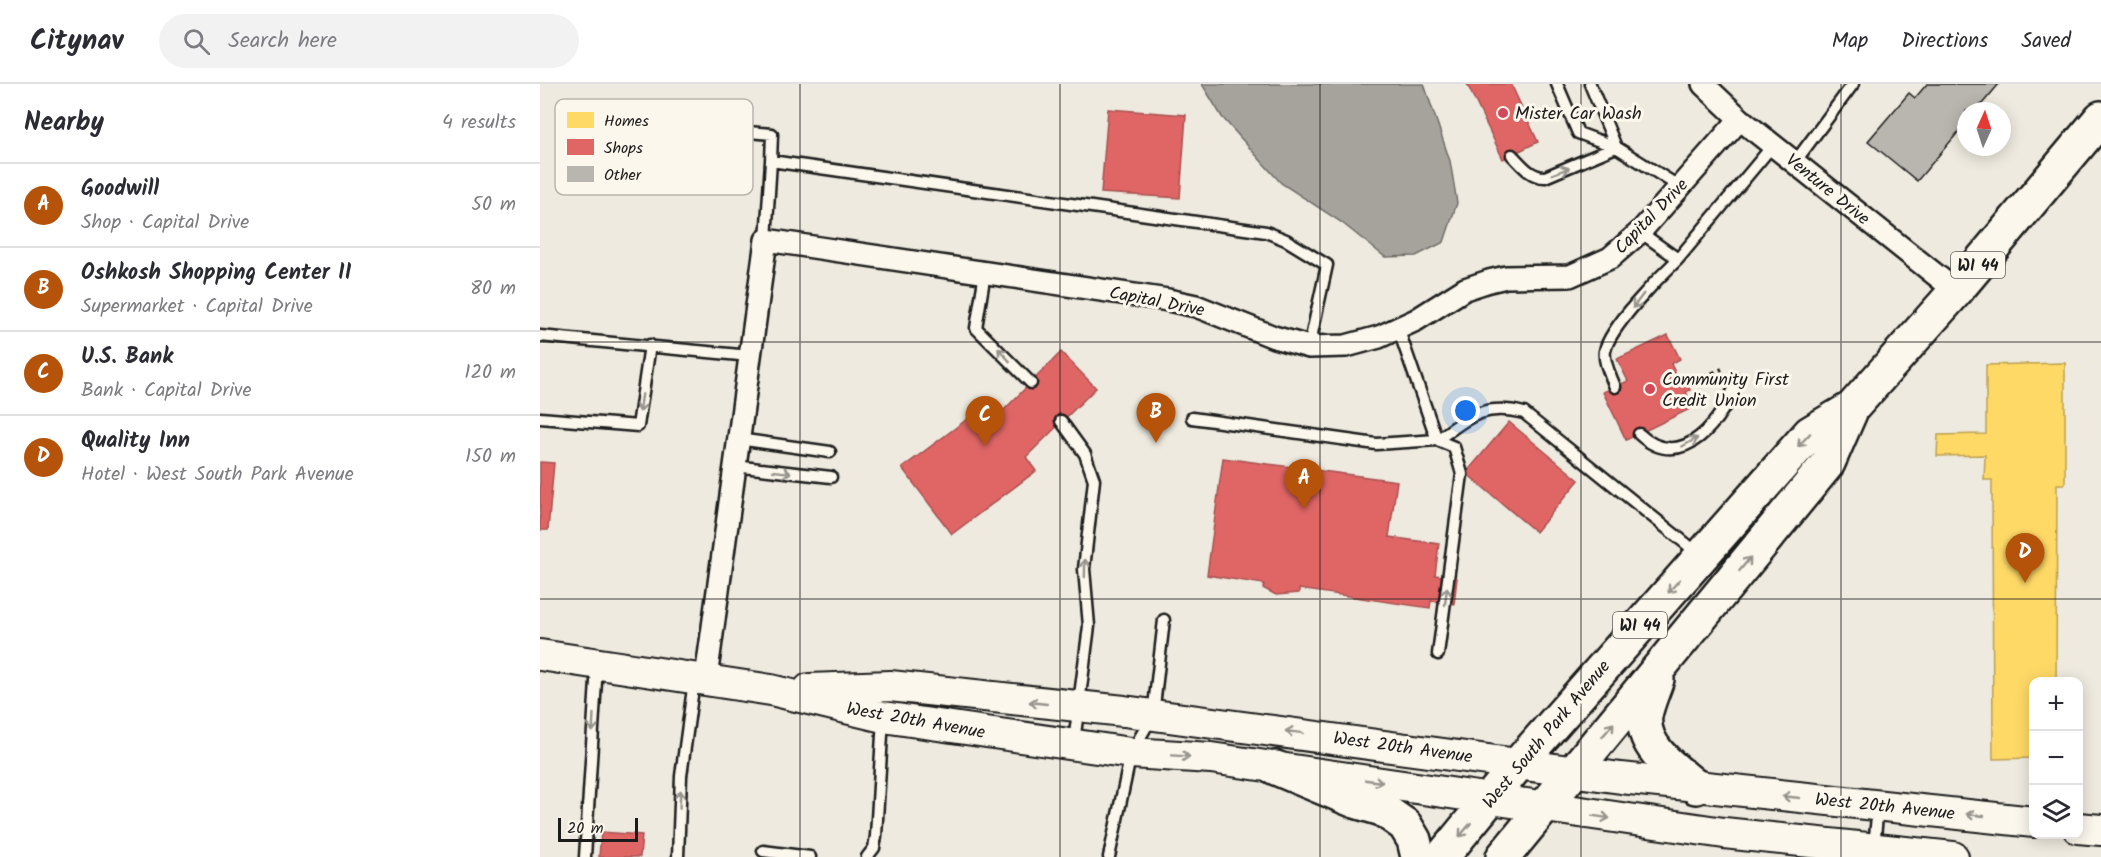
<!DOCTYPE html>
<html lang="en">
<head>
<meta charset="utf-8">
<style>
  body { margin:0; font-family:Kalam,sans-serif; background:#f2f2f3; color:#2b2b33 }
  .controls { position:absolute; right:18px; bottom:18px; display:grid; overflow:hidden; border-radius:12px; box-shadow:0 3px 15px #0003 }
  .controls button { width:54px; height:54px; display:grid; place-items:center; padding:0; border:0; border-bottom:2px solid #e1e1e2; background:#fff; color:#2b2b33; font:30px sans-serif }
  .compass { position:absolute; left:1417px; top:18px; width:54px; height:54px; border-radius:50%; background:#fff; box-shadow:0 3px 15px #0003; rotate:3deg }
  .scale { position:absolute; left:18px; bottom:15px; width:80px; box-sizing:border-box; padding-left:6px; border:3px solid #1c1c1c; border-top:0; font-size:16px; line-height:21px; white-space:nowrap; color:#1c1c1c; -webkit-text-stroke:4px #fbf7ec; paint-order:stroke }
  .you { position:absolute; left:926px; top:327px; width:21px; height:21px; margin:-15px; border:4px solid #fff; border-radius:50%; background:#1a73e8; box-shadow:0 0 0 9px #1a73e833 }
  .badge { display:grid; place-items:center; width:39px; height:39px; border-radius:50%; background:#b45309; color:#fff; font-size:20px; font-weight:700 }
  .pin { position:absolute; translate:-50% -50px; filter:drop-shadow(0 2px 3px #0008) }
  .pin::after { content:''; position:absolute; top:32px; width:21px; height:18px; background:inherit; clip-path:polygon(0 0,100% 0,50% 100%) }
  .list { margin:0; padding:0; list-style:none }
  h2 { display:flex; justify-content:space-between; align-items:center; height:78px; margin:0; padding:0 24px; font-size:26px }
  h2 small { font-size:20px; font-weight:400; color:#7c7c81 }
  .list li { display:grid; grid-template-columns:39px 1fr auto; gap:18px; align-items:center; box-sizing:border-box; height:84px; padding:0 24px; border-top:2px solid #e1e1e2 }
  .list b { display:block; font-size:22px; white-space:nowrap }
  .list p { margin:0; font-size:20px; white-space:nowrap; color:#7c7c81 }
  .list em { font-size:20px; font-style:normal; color:#7c7c81 }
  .icon { flex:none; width:33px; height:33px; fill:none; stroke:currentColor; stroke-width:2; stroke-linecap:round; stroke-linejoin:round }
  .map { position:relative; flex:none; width:1561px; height:773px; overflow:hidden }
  header { display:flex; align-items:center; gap:36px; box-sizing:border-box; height:84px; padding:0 30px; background:#fff; border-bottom:2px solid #e1e1e2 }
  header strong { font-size:28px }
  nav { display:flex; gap:33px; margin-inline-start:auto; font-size:21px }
  .search { width:420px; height:54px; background:#f2f2f3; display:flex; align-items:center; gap:15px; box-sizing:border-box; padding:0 21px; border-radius:33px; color:#7c7c81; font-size:22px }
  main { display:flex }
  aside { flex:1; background:#fff }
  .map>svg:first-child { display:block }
  .water { fill:#a6a39d; stroke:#6f6d69; stroke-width:1.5 }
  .homes { fill:#ffd966; stroke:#bba050; stroke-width:1.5 }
  .shops { fill:#e06666; stroke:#a55050; stroke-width:1.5 }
  .building { fill:#b9b6af; stroke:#1c1c1c; stroke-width:1.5 }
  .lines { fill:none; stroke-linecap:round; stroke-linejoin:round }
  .lane-casing { stroke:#1c1c1c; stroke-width:15 }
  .street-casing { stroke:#1c1c1c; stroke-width:26 }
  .secondary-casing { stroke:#1c1c1c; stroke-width:34 }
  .primary-casing { stroke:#1c1c1c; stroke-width:38 }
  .path { stroke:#1c1c1c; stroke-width:4; stroke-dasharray:4.5 4.5; stroke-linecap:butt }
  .lane { stroke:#fbf7ec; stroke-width:10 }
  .street { stroke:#fbf7ec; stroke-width:21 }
  .secondary { stroke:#fbf7ec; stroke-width:30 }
  .primary { stroke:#fbf7ec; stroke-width:33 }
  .oneway { stroke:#97948e }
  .grid { fill:none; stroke:#1c1c1c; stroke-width:1.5; stroke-opacity:0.55 }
  .poi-dot { fill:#d1495b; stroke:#fbf7ec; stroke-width:2 }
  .labels { text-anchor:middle; stroke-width:6; stroke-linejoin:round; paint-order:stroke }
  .shield { fill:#fbf7ec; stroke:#5f5e5a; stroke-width:1.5 }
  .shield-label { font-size:16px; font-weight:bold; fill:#1c1c1c }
  .poi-label { font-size:18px; fill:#1c1c1c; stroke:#fbf7ec; text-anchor:start }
  .street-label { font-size:18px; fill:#1c1c1c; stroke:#fbf7ec }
  .key { fill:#fbf7ec; stroke:#b8b5ae; stroke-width:1.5 }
  .key-label { font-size:16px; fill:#1c1c1c }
</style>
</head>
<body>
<header>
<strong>Citynav</strong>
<div class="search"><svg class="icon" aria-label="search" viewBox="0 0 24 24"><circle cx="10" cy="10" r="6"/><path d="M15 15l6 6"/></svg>Search here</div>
<nav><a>Map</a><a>Directions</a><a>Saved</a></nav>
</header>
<main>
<aside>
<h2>Nearby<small>4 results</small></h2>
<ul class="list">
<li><span class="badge">A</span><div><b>Goodwill</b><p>Shop · Capital Drive</p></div><em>50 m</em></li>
<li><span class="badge">B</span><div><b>Oshkosh Shopping Center II</b><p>Supermarket · Capital Drive</p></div><em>80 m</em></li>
<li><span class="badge">C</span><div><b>U.S. Bank</b><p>Bank · Capital Drive</p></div><em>120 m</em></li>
<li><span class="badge">D</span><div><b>Quality Inn</b><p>Hotel · West South Park Avenue</p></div><em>150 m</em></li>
</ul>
</aside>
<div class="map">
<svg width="1561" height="773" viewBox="0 0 1561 773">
  <rect width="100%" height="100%" fill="#eeeadf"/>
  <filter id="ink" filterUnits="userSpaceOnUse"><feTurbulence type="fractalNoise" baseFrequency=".0167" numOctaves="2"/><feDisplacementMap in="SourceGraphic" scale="12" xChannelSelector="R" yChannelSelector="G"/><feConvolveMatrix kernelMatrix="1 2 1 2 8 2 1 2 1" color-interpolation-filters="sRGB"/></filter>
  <g filter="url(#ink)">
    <!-- water -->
    <path class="water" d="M 662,0 L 884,0 L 910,77 L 917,119 L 904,158 L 876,172 L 845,173 L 801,138 L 741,99 L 682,33 Z"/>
    <!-- homes -->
    <path class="homes" d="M 1525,279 L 1525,400 L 1517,400 L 1516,598 L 1494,598 L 1494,674 L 1453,675 L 1452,396 L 1444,396 L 1445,371 L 1397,372 L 1398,351 L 1446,350 L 1446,281 Z"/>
    <!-- shops -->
    <path class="shops" d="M 927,0 L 971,0 L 998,58 L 963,75 Z
      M 568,25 L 646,31 L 640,114 L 561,109 Z
      M 1128,251 L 1140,275 L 1131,280 L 1139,297 L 1144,295 L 1150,306 L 1146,308 L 1154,323 L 1086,356 L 1063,308 L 1088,297 L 1077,275 Z
      M 521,268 L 556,304 L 486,373 L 496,387 L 412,450 L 362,384 L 446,321 L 456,334 Z
      M 969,338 L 1039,396 L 996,448 L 926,389 Z
      M 683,374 L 857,397 L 849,453 L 899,460 L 895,491 L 917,494 L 914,520 L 891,517 L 890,524 L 759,505 L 759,509 L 736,511 L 723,504 L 724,500 L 667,491 Z
      M 0,378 L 14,379 L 8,446 L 0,446 Z
      M 61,748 L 102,751 L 100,773 L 59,773 Z"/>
    <!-- building -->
    <path class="building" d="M 1387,0 L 1459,0 L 1436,27 L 1426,27 L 1426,39 L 1377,97 L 1328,57 L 1369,9 L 1375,14 Z"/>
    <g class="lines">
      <!-- lane casing -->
      <g class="lane-casing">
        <path id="lane" d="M 1017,0 L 1038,49 L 1076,63 L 1140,103
          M 76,36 L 232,50 L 231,77
          M 972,71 C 982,81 990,93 1005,93 L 1076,63 L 1050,0
          M 1255,78 L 1313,0
          M 1100,148 L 1138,175 L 1233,61
          M 226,156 L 231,77 L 726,148 L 746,156 L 787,181 L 769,263
          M 445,189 L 436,244 L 491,299
          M 0,252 L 210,272
          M 1075,303 C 1071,292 1063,278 1065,267 C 1069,244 1120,192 1138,175
          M 0,334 L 98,342 L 110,261
          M 652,334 L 836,360 L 897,356 L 858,244
          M 521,337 L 545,370 L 554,396 L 544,485 L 549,542 L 534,658
          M 1099,350 C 1143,391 1183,335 1198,295
          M 198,355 L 290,368
          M 897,356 C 929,333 943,319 984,329 L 1160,471
          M 897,356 L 914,363 L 922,390 L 898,570
          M 194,382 L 291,393
          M 1334,763 L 1338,722
          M 223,767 L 270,773
          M 45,773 L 57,581
          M 138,773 L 141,692 L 154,597
          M 327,773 L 334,764 L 336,752 L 343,634
          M 569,773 L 591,669 L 613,631 L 624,536"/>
      </g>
      <!-- street casing -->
      <g class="street-casing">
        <path id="street" d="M 1163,0 L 1200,35 L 1416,207
          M 166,594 L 226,156 L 628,216 L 656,222 L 734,253 L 769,263 L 806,262 L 839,253 L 876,236 L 925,205 L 949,197 L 966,193 L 1030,192 L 1070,174 L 1100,148 L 1200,35"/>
      </g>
      <!-- secondary casing -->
      <g class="secondary-casing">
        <path id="secondary" d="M 0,571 L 231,606 L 343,633 L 591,669 L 671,674 L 1184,749 L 1413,773
          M 269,605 L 350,602 L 584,627 L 1081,694 L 1494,738
          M 1538,744 L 1561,746"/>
      </g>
      <!-- primary casing -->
      <g class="primary-casing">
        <path id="primary" d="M 1117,595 C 1113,607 1107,620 1105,632 C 1101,664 1136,686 1156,703
          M 736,684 L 815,717 L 842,725 L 865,741 L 874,756 L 878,773
          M 902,773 L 979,679 L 1270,349 L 1312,324
          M 963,773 L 1288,379 L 1312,324 L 1416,207 L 1561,34"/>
      </g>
      <!-- path -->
      <path class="path" d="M 1147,301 L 1182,285"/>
      <!-- lane -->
      <use href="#lane" class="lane"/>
      <!-- street -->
      <use href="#street" class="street"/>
      <!-- secondary -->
      <use href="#secondary" class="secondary"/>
      <!-- primary -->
      <use href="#primary" class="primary"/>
    </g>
    <!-- one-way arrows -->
    <defs><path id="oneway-shaft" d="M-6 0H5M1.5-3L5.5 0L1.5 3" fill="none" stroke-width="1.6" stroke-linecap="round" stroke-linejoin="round" transform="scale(1.5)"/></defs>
    <g class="oneway">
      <use href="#oneway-shaft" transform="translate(1021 87) rotate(-21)"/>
      <use href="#oneway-shaft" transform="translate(1098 217) rotate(127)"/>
      <use href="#oneway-shaft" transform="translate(464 271) rotate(-133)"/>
      <use href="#oneway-shaft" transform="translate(101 319) rotate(98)"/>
      <use href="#oneway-shaft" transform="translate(1264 356) rotate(133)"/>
      <use href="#oneway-shaft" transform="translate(1150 358) rotate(-30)"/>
      <use href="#oneway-shaft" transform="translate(242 388) rotate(7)"/>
      <use href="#oneway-shaft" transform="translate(1205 480) rotate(-51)"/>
      <use href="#oneway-shaft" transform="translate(545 484) rotate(-89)"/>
      <use href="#oneway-shaft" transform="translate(1134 502) rotate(131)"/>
      <use href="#oneway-shaft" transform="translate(906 512) rotate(-83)"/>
      <use href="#oneway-shaft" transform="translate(498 619) rotate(-174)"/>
      <use href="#oneway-shaft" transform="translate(53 639) rotate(93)"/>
      <use href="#oneway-shaft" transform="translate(1068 646) rotate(-50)"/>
      <use href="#oneway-shaft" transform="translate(754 648) rotate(-173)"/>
      <use href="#oneway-shaft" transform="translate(641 672) rotate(4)"/>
      <use href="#oneway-shaft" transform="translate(834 697) rotate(8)"/>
      <use href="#oneway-shaft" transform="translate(1251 713) rotate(-174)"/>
      <use href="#oneway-shaft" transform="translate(140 715) rotate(-87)"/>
      <use href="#oneway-shaft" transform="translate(1435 731) rotate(-174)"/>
      <use href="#oneway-shaft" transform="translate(1061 733) rotate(9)"/>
      <use href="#oneway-shaft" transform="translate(925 746) rotate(130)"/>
    </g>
  </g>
  <!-- grid -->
  <path class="grid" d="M 260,0 L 260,773M 520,0 L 520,773M 780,0 L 780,773M 1041,0 L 1041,773M 1301,0 L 1301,773M 0,258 L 1561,258M 0,515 L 1561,515"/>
  <!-- markers -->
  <g class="poi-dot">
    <circle cx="963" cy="29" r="6"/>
    <circle cx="1110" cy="305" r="6"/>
  </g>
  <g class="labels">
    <!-- shield labels -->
    <g class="shield">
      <rect x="1411" y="168" width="54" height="26" rx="4.5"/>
      <rect x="1073" y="528" width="54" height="26" rx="4.5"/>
    </g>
    <g class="shield-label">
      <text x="1438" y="187">WI 44</text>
      <text x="1100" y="547">WI 44</text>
    </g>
    <!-- poi labels -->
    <g class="poi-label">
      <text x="975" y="35">Mister Car Wash</text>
      <text x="1122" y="301">Community First<tspan x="1122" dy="21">Credit Union</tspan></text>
    </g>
    <!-- street labels -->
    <g class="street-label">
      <text transform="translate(1288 105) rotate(39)" y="6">Venture Drive</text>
      <text transform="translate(1111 132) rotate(-46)" y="6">Capital Drive</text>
      <text transform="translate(617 217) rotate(11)" y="6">Capital Drive</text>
      <text transform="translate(376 636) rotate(10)" y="6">West 20th Avenue</text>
      <text transform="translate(1006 650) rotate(-50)" y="6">West South Park Avenue</text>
      <text transform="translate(863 663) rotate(8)" y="6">West 20th Avenue</text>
      <text transform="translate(1345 722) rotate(6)" y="6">West 20th Avenue</text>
    </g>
  </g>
  <!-- legend -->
  <rect x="15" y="15" width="198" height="96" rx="9" class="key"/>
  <rect x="27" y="28" width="27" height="16" fill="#ffd966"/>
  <rect x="27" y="55" width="27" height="16" fill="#e06666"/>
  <rect x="27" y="82" width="27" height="16" fill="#b9b6af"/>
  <g class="key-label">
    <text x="64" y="42">Homes</text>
    <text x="64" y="69">Shops</text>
    <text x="64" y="96">Other</text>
  </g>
</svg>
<div class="controls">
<button>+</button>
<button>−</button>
<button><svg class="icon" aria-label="layers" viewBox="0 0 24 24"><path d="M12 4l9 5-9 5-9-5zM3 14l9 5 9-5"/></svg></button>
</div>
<svg class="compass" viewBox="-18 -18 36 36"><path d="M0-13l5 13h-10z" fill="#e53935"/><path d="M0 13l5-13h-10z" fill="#7c7c81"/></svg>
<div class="scale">20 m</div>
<div class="you"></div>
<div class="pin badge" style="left:764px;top:425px">A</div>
<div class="pin badge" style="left:616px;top:359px">B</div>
<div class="pin badge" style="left:445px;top:362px">C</div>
<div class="pin badge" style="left:1485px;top:499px">D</div>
</div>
</main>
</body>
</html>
